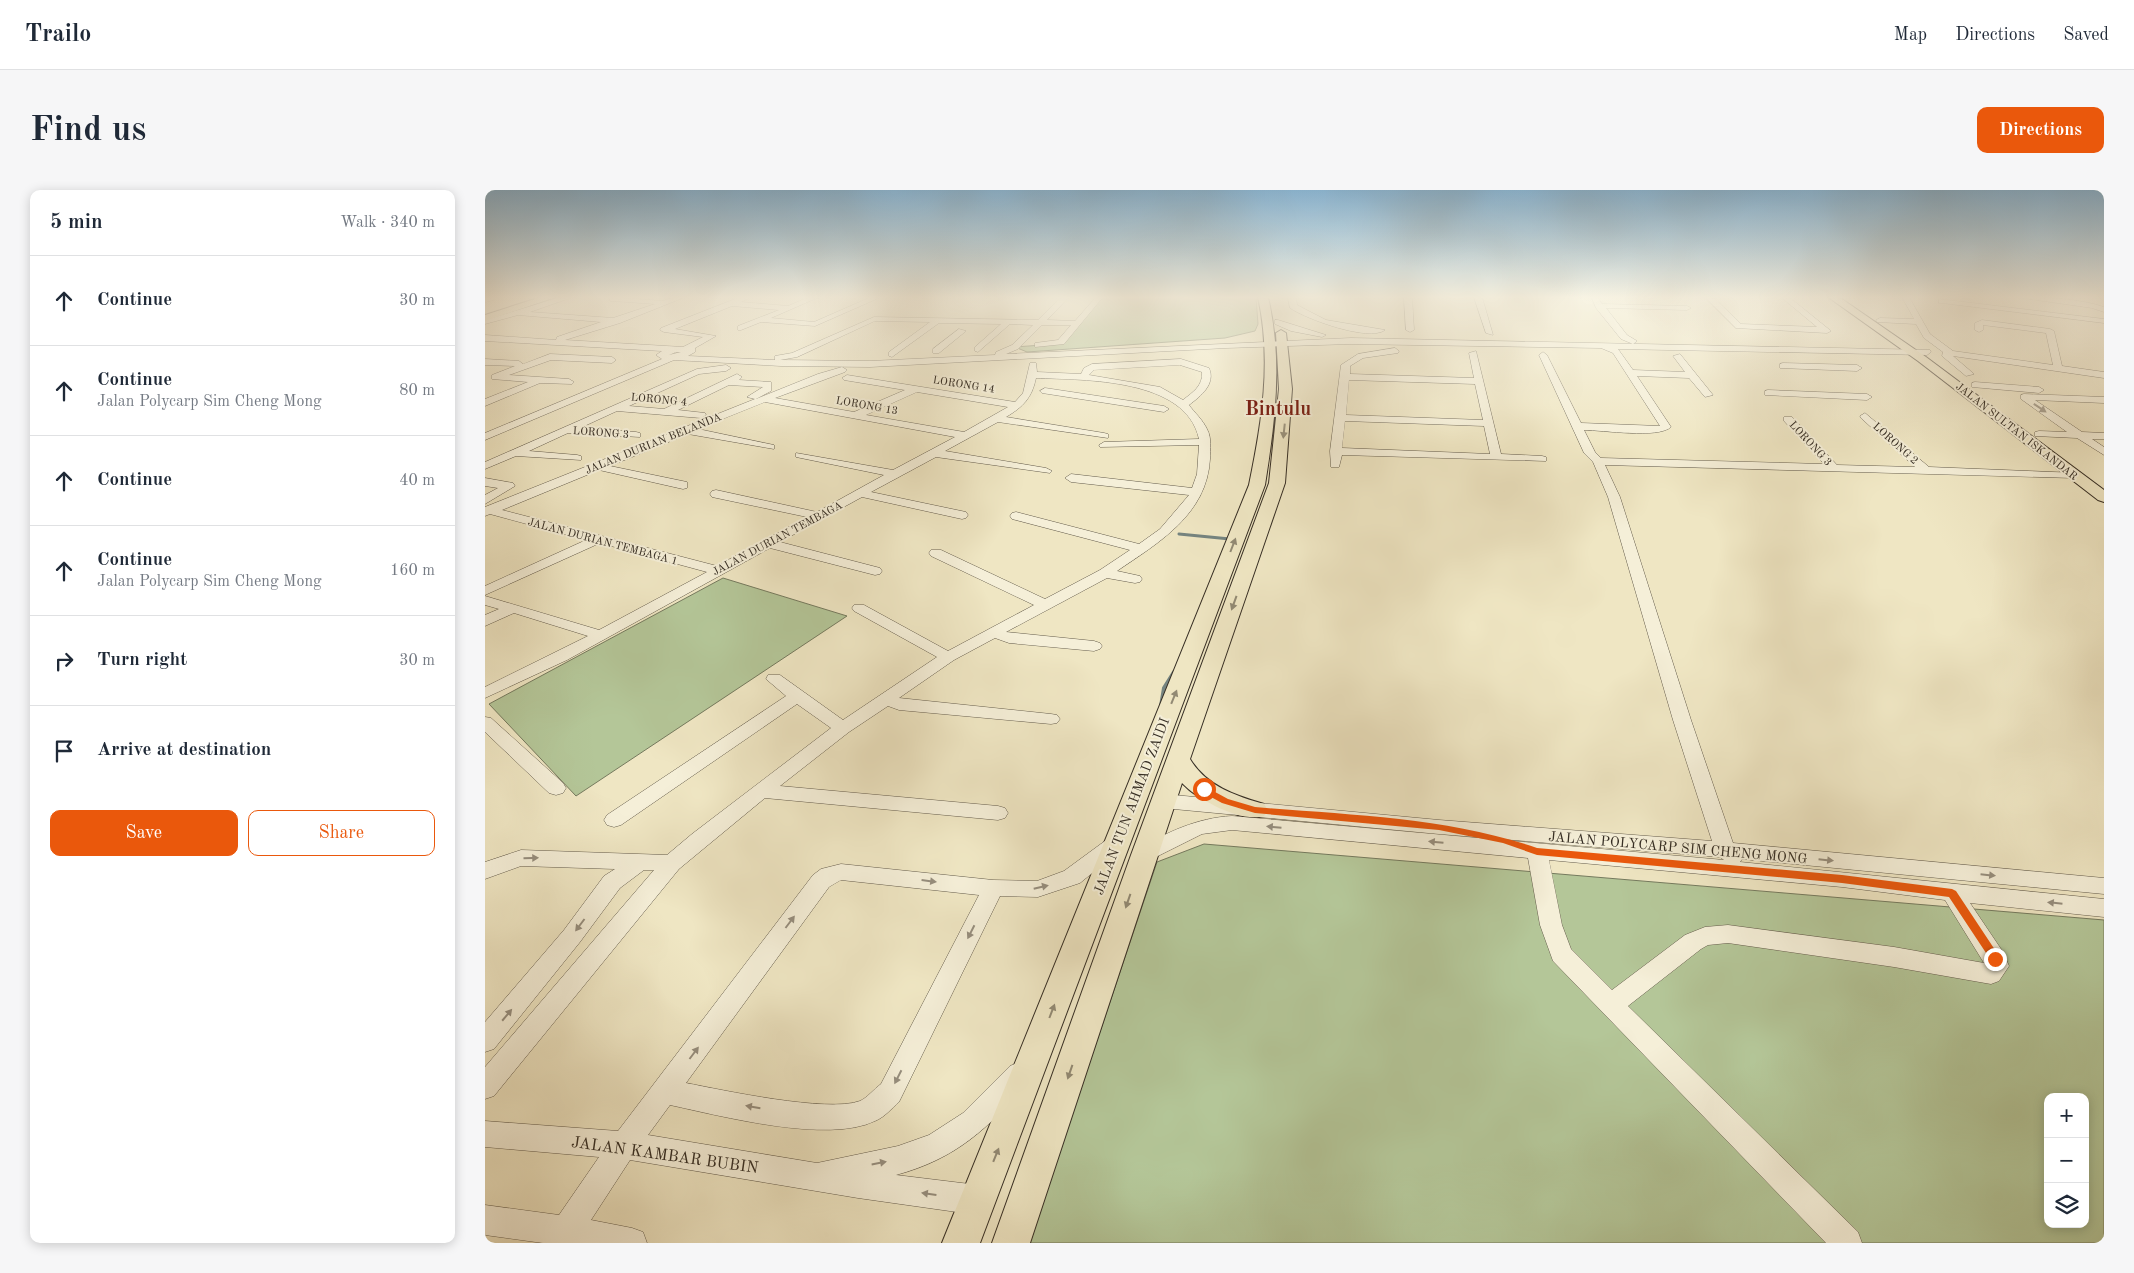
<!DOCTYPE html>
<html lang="en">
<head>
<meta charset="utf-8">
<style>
  body { margin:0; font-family:"Old Standard TT",serif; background:#f6f6f7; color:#1f2937 }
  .controls { position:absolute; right:15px; bottom:15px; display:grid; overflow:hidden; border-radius:10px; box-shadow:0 2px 12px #0003 }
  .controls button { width:45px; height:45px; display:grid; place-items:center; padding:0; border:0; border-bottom:1px solid #e0e1e3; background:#fff; color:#1f2937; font:25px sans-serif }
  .stop { position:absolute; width:15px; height:15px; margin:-11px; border:4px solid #ea580c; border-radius:50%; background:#fff }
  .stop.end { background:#ea580c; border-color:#fff; box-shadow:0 1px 5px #0008 }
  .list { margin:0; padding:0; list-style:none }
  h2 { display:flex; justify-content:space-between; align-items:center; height:65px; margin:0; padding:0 20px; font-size:21px }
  h2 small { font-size:16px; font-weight:400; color:#747a83 }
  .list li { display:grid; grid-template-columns:32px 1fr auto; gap:15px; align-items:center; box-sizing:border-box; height:90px; padding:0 20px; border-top:1px solid #e0e1e3 }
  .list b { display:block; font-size:19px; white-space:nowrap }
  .list p { margin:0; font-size:16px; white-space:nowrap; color:#747a83 }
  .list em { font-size:16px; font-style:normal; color:#747a83 }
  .actions { display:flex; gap:10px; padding:15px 20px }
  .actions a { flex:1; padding:11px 0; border:1px solid #ea580c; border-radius:10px; text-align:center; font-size:18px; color:#ea580c }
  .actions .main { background:#ea580c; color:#fff }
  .icon { flex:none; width:28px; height:28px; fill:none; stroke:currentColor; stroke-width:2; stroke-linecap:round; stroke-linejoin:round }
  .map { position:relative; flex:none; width:1619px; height:1053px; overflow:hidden; border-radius:10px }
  header { display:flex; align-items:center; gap:30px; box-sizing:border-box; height:70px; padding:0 25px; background:#fff; border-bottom:1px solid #e0e1e3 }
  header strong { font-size:24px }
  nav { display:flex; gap:28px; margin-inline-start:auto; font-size:18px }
  .intro { display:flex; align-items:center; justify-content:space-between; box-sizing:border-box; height:120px; padding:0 30px }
  h1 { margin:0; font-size:35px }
  .button { padding:12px 22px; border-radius:10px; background:#ea580c; color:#fff; font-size:18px; font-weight:700 }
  main { display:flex; gap:30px; padding:0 30px }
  aside { flex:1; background:#fff; border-radius:10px; box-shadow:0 2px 12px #0003 }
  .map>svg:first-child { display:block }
  .green { fill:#b4c698; stroke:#757a5e; fill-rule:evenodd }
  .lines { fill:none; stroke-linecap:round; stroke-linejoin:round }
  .stream-far1 { stroke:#758480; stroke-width:3 }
  .stream { stroke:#758480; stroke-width:4 }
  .minor-casing { stroke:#645c4c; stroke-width:1 }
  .major-casing { stroke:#362e24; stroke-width:2 }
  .minor { fill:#f5efd8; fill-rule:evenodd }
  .major { fill:#efe6c3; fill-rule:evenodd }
  .oneway { fill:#968e7e }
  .oneway2 { fill:#928a74 }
  .route { fill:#ea580c }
  .labels { text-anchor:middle; stroke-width:4; stroke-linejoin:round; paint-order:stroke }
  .far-street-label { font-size:11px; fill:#362e24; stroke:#f5efd8 }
  .street-label { font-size:14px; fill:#362e24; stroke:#f5efd8 }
  .near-street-label { font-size:16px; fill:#362e24; stroke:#f5efd8 }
  .far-town-label { font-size:20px; font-weight:bold; fill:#7a1f14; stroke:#f5efd8 }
</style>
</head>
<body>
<header>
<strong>Trailo</strong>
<nav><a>Map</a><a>Directions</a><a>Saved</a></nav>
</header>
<div class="intro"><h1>Find us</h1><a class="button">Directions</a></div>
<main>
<aside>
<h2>5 min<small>Walk · 340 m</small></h2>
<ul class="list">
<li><svg class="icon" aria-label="ahead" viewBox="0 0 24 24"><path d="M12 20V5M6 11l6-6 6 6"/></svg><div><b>Continue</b></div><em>30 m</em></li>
<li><svg class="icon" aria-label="ahead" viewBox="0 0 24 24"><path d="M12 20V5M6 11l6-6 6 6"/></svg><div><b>Continue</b><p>Jalan Polycarp Sim Cheng Mong</p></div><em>80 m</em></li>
<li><svg class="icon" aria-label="ahead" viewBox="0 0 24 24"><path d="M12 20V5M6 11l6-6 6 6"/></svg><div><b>Continue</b></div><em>40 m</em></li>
<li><svg class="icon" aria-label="ahead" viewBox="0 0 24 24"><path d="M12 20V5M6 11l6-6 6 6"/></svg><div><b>Continue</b><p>Jalan Polycarp Sim Cheng Mong</p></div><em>160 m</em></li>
<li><svg class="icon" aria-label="right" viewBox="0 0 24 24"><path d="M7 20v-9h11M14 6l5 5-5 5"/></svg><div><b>Turn right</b></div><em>30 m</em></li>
<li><svg class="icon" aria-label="arrive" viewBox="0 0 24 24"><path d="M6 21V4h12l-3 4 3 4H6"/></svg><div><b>Arrive at destination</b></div></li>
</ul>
<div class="actions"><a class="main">Save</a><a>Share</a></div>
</aside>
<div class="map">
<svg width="1619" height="1053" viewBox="0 0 1619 1053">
  <rect width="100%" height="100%" fill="#efe6c3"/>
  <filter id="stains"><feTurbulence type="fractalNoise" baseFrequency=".004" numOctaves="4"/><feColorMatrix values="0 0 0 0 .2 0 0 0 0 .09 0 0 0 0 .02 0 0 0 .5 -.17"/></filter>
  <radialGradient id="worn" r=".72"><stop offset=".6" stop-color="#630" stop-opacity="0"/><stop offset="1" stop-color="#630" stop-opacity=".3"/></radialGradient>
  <!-- green -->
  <path class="green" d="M 615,107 L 771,107 L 773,134 L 770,141 L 740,148 L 542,162 L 530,157 L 570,154 Z
    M 238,388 L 362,426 L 91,606 L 4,514 Z
    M 719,654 L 1619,730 L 1619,1053 L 544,1053 L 672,672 ZM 1563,907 L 1600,907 L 1600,1034 L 1563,1034 Z"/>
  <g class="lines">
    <!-- stream-far1 -->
    <path class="stream-far1" d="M 694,344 L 745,349"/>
    <!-- stream -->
    <path class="stream" d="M 676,516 L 679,498 L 689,482"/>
    <!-- minor casing -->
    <g class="minor-casing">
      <path id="minor" d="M 76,107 L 88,107 L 45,122 L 128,128 L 170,114 L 128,111 L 125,111 L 125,107 L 178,111 L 189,107 L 200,107 L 135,133 L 80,150 L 198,157 L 218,147 L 179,142 L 175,140 L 176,138 L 255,107 L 266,107 L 256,112 L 303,116 L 324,107 L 334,107 L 286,128 L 329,132 L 386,107 L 396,107 L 330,136 L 276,132 L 256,140 L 253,140 L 253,136 L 294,120 L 247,116 L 190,139 L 231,146 L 210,158 L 210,162 L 203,166 L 290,170 L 290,166 L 307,163 L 389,127 L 553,130 L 576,107 L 584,107 L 562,130 L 590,131 L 611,107 L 618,107 L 579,154 L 550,157 L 550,153 L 573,150 L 586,135 L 557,135 L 533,159 L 521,164 L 866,148 L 1445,160 L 1446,162 L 1442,165 L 1133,159 L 1148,180 L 1200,182 L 1188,166 L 1195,164 L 1228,205 L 1220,207 L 1204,188 L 1152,186 L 1186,237 C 1173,249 1118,240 1099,240 L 1110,262 L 1116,268 L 1339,274 L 1299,231 L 1299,227 L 1307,227 L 1352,275 L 1430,277 L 1376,228 L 1375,226 L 1380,223 L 1444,277 L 1593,283 L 1595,285 L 1589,288 L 1120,275 L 1135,307 L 1206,530 L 1248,653 L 1619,688 L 1619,704 L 1257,669 L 1255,672 L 1619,709 L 1619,727 L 1485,713 L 1518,762 L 1524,776 L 1514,791 L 1506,794 L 1409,777 L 1243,753 L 1223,755 L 1216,759 L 1143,816 L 1373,1042 L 1377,1053 L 1341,1053 L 1068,771 L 1055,735 L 1043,668 L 747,640 L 717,644 L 659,673 L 652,670 L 649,665 L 652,660 C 682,642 712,628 747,626 L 1239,670 L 1235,667 L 954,644 L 678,618 L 671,616 L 668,611 L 671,606 L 678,604 L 954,630 L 1227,651 L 1188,530 L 1123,307 L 1108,272 L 1099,263 L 1054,165 L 1058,162 L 1062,165 L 1096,233 L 1175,236 L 1128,163 L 1116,158 L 866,154 L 741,158 L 385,177 L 296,176 L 189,170 L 0,250 L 0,243 L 177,169 L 171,165 L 177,161 L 0,151 L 0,145 L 71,150 L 72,147 L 116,132 L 33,125 L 0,134 L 0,130 ZM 390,131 L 445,132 L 404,162 L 404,166 L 407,167 L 454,133 L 516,134 L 490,157 L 490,161 L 493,162 L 525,134 L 548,135 L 527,155 L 511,162 L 510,165 L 385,171 L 295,170 L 312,167 ZM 191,162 L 196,162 L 184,165 ZM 1064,670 L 1357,697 L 1460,710 L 1499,773 L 1409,757 L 1243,735 L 1220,737 L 1200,745 L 1127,800 L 1086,759 L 1077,735 Z
        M 803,107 L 811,107 L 812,115 L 841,130 L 900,140 C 884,152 821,129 805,118 Z
        M 919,107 L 927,107 L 929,140 L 925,142 L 921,140 Z
        M 989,107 L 997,107 L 1008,145 L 1001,143 Z
        M 1220,107 L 1228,107 L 1256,134 L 1332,137 L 1296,107 L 1304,107 L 1346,141 L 1342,143 L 1251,138 Z
        M 1417,107 L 1424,107 L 1445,144 L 1468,161 L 1568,175 L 1561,143 L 1498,135 L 1498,140 L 1494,142 L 1490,140 L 1490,133 L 1497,130 L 1565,139 L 1569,141 L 1577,176 L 1619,182 L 1619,188 L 1468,166 L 1489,184 L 1481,186 L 1457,166 L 1458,162 L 1439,148 L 1431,134 L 1392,132 L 1391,130 L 1395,128 L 1429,129 Z
        M 1531,107 C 1559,107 1592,108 1619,117 L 1619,122 L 1607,118 Z
        M 0,108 L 8,108 L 9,110 L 0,112 Z
        M 1107,108 L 1113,108 L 1117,114 L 1202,116 L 1206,118 L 1202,120 L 1121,118 L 1142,145 L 1152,151 L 1148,154 L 1136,149 L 1111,118 Z
        M 1454,109 L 1619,129 L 1619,133 L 1457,113 L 1454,113 Z
        M 793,130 L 841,145 L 837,147 L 806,141 L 790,134 L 790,130 Z
        M 474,139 L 481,141 L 454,163 L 448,163 L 448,159 Z
        M 910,158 L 914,161 L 913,163 L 878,168 L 865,176 L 865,184 L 989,188 L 984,163 L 991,161 L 1016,264 L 1057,266 L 1061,267 L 1061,271 L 857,265 L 854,277 L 846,277 L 845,261 L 856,175 L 873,164 ZM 864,190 L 990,194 L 998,230 L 861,225 ZM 860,231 L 999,236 L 1005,264 L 857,258 Z
        M 65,164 L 127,167 L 131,170 L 127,173 L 66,170 L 24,185 L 84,189 L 89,192 L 87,194 L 55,193 L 0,216 L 0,209 L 43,192 L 7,189 L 7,185 L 30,176 L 0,175 L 0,169 L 34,171 L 38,174 Z
        M 696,169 L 724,178 C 731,194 716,206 704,215 C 709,222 718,230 722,239 C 727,248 725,259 725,269 C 722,325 673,353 632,381 L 655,386 L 657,389 L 655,392 L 650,393 L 622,388 L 521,442 L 609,451 L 615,453 L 617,456 L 615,459 L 609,461 L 524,453 L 510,448 L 469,470 L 414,508 L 566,524 L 572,525 L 575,529 L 572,533 L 566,534 L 414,520 L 403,516 L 364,542 L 295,596 L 513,616 L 520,618 L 523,623 L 520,628 L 513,630 L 280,608 L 194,679 L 9,906 L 0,909 L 0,877 L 169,680 L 159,680 L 135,698 L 95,752 L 9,859 L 0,862 L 0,832 L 79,740 L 119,686 L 130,679 L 36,676 L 0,689 L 0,672 L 36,660 L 182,665 L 207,644 L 346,538 L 312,514 L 136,635 L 129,637 L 122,635 L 119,630 L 122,625 L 301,506 L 281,489 L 283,485 L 295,485 L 358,530 L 452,467 L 369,421 L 367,418 L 369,415 L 379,415 L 463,461 L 549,415 L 446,366 L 444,363 L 446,360 L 456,360 L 560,409 L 615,380 L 645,360 L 527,329 L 525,326 L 527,323 L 531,322 L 654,354 L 675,339 L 704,305 L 586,292 L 580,288 L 586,284 L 707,298 L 712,284 L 714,255 L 615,257 L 614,255 L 619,252 L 714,249 C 701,188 600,190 551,188 C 547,208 538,217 521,227 L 619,243 L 623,244 L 623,248 L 513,232 L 460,261 L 561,278 L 567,281 L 565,283 L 451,267 L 386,302 L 481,322 L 483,325 L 481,328 L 477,329 L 377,307 L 295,352 L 395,378 L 397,381 L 395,384 L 390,385 L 285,358 L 82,470 L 0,508 L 0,497 L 103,446 L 29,423 L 0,436 L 0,425 L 14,419 L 0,415 L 0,406 L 114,440 L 222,382 L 115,353 L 0,405 L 0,396 L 101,350 L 5,324 L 0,326 L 0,317 L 270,209 L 262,207 L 278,197 L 244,195 L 193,220 L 220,223 L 221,225 L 216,228 L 132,221 L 95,238 L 151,242 L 155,243 L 155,247 L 83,243 L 44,261 L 92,265 L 96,266 L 96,270 L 31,266 L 0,279 L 0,272 L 212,179 L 241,175 L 246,178 L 241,181 L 214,184 L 144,216 L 179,219 L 252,184 L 257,187 L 254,190 L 286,192 L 286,201 L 271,209 L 333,184 L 357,177 L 362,180 L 360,182 L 290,208 L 369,222 L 420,200 L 359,190 L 357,188 L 362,185 L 530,212 L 538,203 L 545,173 L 551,173 L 552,182 L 596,184 L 599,178 L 607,174 ZM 695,175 L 717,182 C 718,196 708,202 698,210 L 675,197 L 604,185 L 609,180 ZM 432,202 L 523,217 L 479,242 L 381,225 ZM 280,212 L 470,247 L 408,280 L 311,263 L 311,267 L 399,285 L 332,322 L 231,300 L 227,301 L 225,304 L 227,307 L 322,327 L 232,376 L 17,320 L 114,280 L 198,299 L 202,298 L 202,292 L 125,276 L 203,244 L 289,259 L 289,255 L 213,239 Z
        M 1298,173 L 1372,175 L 1377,178 L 1372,181 L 1295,178 L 1295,174 Z
        M 1490,192 L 1554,197 L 1559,200 L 1554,203 L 1487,197 L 1487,193 Z
        M 560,198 L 679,216 L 684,219 L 679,222 L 557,203 L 555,201 Z
        M 1283,200 L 1382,204 L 1387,207 L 1382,210 L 1280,205 L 1280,201 Z
        M 1539,204 L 1619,207 L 1619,213 L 1550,210 L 1597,242 L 1619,243 L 1619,249 L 1607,249 L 1619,257 L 1619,265 L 1592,248 L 1550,246 L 1550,242 L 1554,241 L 1582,242 L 1536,209 L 1536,205 Z
        M 0,288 L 28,293 L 30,296 L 0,314 L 0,305 L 13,298 L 0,296 Z
        M 0,527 L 6,528 L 78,593 L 81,598 L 78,603 L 71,605 L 64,603 L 0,542 Z
        M 631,646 L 638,648 L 641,653 L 638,658 L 595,693 L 553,707 L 515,706 L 414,912 C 407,918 400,927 390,931 C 343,954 236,926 185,915 L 163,945 L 332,973 L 413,956 L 444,945 L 478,923 L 525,876 L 534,872 L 543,876 L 547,884 L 543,892 C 504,938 471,969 411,985 L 493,995 L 503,1000 L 508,1010 L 503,1020 L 493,1025 L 373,1008 L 145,970 L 106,1030 L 147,1038 L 158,1042 L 162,1053 L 58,1053 L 0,1045 L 0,1015 L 74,1025 L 114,967 L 0,957 L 0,931 L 133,941 L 328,685 L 336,679 L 356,674 L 508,690 L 552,691 L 579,681 L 624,648 ZM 356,690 L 494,705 L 396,894 C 389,899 382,908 375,911 C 343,923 237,900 201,893 L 344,697 Z"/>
    </g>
    <!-- major casing -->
    <g class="major-casing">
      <path id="major" d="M 56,107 L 71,107 L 0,131 L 0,125 Z
        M 773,107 L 783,107 C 798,171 790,232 780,295 L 495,1053 L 457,1053 L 764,295 C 777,232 787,171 773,107 Z
        M 1343,107 L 1354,107 L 1441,167 L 1619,300 L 1619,312 L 1613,310 L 1433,171 Z
        M 796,140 L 801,143 L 807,199 L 800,293 L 705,569 C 721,596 751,606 779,614 L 783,620 L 779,626 C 756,633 713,610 697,593 L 545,1053 L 507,1053 L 646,665 L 784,293 L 794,199 L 791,143 Z"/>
    </g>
    <!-- minor -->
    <use href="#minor" class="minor"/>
    <!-- major -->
    <use href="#major" class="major"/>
  </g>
  <!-- one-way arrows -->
  <defs><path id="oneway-solid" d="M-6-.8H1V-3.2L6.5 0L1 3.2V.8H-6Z" transform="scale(1.25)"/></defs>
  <g class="oneway">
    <use href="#oneway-solid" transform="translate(1555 218) rotate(34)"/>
    <use href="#oneway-solid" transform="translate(789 637) rotate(-175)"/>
    <use href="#oneway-solid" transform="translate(951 652) rotate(-175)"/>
    <use href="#oneway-solid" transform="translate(46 668) rotate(-1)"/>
    <use href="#oneway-solid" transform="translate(1341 670) rotate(6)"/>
    <use href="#oneway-solid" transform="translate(1503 685) rotate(6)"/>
    <use href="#oneway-solid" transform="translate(444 691) rotate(7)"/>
    <use href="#oneway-solid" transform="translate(556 697) rotate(-13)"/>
    <use href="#oneway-solid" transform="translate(1570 713) rotate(-174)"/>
    <use href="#oneway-solid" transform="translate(305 732) rotate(-53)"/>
    <use href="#oneway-solid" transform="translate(95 735) rotate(127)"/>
    <use href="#oneway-solid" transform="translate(486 742) rotate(117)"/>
    <use href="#oneway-solid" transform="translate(22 825) rotate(-50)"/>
    <use href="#oneway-solid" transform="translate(209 863) rotate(-53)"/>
    <use href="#oneway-solid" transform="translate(413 887) rotate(117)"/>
    <use href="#oneway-solid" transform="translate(268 917) rotate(-170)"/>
    <use href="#oneway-solid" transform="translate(394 973) rotate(-11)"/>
    <use href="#oneway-solid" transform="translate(444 1004) rotate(-172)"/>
  </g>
  <g class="oneway2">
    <use href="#oneway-solid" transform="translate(799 241) rotate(96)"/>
    <use href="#oneway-solid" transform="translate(748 355) rotate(-69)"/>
    <use href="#oneway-solid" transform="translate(749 413) rotate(110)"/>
    <use href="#oneway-solid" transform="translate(689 507) rotate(-68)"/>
    <use href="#oneway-solid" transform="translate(643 711) rotate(109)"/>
    <use href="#oneway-solid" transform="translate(567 821) rotate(-69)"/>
    <use href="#oneway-solid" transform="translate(585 882) rotate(109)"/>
    <use href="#oneway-solid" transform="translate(511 965) rotate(-68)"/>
  </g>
  <!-- sky -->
  <linearGradient id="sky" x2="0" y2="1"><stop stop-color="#8bb8d7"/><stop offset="0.42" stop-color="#f8f4e4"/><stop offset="1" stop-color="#f8f4e4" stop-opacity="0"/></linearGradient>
  <rect width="1619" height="255" fill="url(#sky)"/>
  <!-- route -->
  <path class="route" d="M 719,596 L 743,609 L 770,617 C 864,625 962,627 1052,658 L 1357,685 L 1467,699 L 1471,701 L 1516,769 L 1510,774 L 1507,772 L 1464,707 L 1357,693 L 1052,665 L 1018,653 L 954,640 L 770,623 L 737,613 L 715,601 L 714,599 Z"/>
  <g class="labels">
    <!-- far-street labels -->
    <g class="far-street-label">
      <text transform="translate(479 194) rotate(9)" y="4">LORONG 14</text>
      <text transform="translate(174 209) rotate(5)" y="4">LORONG 4</text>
      <text transform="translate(382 215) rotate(10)" y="4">LORONG 13</text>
      <text transform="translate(1532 241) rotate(38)" y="4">JALAN SULTAN ISKANDAR</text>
      <text transform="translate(116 242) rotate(4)" y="4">LORONG 3</text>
      <text transform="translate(168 253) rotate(-22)" y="4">JALAN DURIAN BELANDA</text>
      <text transform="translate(1326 253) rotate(47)" y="4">LORONG 3</text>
      <text transform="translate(1411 253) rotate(42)" y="4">LORONG 2</text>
      <text transform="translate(292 348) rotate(-28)" y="4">JALAN DURIAN TEMBAGA</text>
      <text transform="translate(118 351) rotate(15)" y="4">JALAN DURIAN TEMBAGA 1</text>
    </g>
    <!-- street labels -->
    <g class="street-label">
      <text transform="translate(646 616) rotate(-69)" y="5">JALAN TUN AHMAD ZAIDI</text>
      <text transform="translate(1193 657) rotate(5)" y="5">JALAN POLYCARP SIM CHENG MONG</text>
    </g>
    <!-- near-street labels -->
    <g class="near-street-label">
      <text transform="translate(180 964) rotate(8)" y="6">JALAN KAMBAR BUBIN</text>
    </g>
    <!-- far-town labels -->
    <g class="far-town-label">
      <text x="793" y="225">Bintulu</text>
    </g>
  </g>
  <rect width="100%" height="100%" filter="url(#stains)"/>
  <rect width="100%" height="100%" fill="url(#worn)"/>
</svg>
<div class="controls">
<button>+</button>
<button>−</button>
<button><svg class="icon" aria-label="layers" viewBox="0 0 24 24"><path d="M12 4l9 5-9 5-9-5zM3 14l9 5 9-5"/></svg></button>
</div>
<div class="stop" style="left:719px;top:599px"></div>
<div class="stop end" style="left:1510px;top:769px"></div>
</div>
</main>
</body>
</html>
